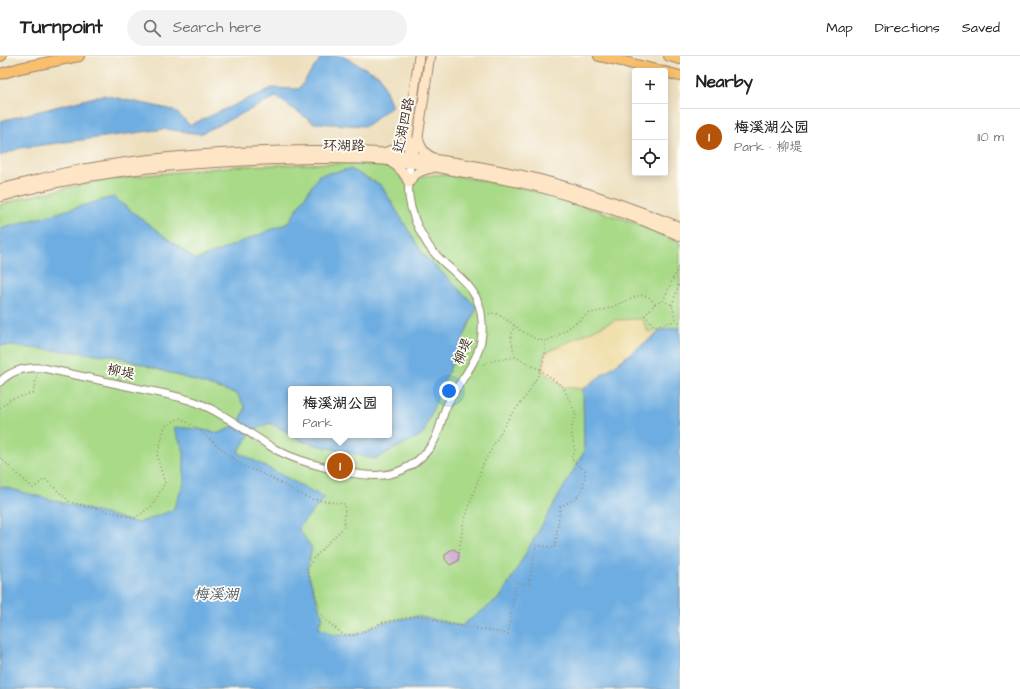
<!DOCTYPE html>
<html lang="en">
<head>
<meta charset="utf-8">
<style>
  body { margin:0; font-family:"Architects Daughter","LXGW WenKai TC",sans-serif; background:#f2f2f2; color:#222 }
  .controls { position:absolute; right:12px; top:12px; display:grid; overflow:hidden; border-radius:4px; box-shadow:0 2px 10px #0003 }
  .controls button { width:36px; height:36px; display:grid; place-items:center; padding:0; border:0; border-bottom:1px solid #e0e0e0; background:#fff; color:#222; font:20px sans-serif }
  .you { position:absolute; left:449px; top:335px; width:14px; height:14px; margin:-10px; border:3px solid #fff; border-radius:50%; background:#1a73e8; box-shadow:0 0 0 6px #1a73e833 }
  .badge { display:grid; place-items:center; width:26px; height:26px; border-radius:50%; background:#b45309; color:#fff; font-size:13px; font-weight:700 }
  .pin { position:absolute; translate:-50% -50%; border:2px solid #fff; box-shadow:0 1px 4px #0006 }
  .popup { position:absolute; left:288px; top:330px; width:104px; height:52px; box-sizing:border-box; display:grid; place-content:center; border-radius:4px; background:#fff; filter:drop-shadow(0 1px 3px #0005); font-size:13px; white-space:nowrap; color:#767676 }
  .popup b { font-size:15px; color:#222 }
  .popup::after { content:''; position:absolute; left:50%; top:100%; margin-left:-8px; border:8px solid transparent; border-top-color:#fff }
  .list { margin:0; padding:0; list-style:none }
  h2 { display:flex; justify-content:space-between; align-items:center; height:52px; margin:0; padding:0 16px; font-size:17px }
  h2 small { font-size:13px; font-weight:400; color:#767676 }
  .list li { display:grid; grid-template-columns:26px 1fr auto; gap:12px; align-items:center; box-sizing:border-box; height:56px; padding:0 16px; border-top:1px solid #e0e0e0 }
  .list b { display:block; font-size:15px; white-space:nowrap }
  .list p { margin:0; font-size:13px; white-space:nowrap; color:#767676 }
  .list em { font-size:13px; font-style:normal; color:#767676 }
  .icon { flex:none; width:22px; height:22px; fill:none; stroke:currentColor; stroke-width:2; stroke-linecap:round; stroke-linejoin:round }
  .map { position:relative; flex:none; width:680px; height:633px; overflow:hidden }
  header { display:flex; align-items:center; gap:24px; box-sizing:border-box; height:56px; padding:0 20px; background:#fff; border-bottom:1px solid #e0e0e0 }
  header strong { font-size:19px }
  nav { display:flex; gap:22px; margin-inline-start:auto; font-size:14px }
  .search { width:280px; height:36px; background:#f2f2f2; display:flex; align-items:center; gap:10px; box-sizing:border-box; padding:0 14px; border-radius:22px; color:#767676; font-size:15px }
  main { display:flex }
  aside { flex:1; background:#fff }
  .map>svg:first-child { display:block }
  .green { fill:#a9da88; stroke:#728253; fill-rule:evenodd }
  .sand { fill:#eeda9e; stroke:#94825e }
  .water { fill:#6eade1; stroke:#546c80 }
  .building { fill:#c9a3cf }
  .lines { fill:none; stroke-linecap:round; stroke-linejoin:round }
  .street-casing { stroke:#94846d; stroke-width:9 }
  .secondary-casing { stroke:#94846d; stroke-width:11 }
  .primary-casing { stroke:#94846d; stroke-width:12 }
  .path { stroke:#94846d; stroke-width:1.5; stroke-dasharray:1 3; stroke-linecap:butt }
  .street { stroke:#fff; stroke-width:7 }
  .secondary { stroke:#fde5c5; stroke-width:9 }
  .primary { stroke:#f9bf6d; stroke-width:10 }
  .labels { text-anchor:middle; stroke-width:3.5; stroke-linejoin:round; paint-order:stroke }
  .street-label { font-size:14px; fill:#3b2a1e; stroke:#fdfcf7 }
  .water-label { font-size:15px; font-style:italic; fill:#4d5862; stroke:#fdfcf7 }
</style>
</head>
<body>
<header>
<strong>Turnpoint</strong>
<div class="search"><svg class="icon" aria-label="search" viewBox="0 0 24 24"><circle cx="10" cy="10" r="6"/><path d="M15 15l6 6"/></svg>Search here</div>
<nav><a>Map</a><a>Directions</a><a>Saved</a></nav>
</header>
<main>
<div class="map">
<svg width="680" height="633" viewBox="0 0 680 633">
  <rect width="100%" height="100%" fill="#fdfcf7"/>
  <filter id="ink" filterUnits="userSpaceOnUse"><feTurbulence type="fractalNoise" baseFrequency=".025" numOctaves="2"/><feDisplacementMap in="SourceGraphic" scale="8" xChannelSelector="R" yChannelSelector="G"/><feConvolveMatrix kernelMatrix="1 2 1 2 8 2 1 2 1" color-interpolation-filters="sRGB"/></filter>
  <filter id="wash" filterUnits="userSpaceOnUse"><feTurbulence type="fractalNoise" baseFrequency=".012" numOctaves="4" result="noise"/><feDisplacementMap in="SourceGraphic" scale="16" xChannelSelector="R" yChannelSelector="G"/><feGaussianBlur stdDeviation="0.9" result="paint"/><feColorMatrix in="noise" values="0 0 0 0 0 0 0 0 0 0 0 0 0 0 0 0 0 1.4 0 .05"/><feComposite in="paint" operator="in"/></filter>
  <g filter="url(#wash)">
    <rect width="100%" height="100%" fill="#eddebc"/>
    <!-- green -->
    <path class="green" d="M 344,107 C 352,107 361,108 370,109 C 386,110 395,111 405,127 L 414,128 L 418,123 L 424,120 L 446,118 L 527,133 L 630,165 L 680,187 L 680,633 L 0,633 L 0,149 L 22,142 L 108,123 L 239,110 ZM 291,333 L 389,333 L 389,379 L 291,379 Z"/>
    <!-- sand -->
    <path class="sand" d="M 642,263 L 648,276 L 662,274 L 583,333 L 563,331 L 541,314 L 545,297 L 615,264 Z"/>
    <!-- water -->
    <path class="water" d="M 322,0 L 342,0 L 380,20 L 392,50 L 366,70 L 314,67 L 276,41 L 200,78 L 165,73 L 20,92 L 0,100 L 0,65 L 103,39 L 174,54 L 190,69 L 272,32 L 299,33 Z
      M 350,113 L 381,129 L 423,198 L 477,251 L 440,335 L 423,378 L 375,403 L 304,386 L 292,379 L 389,379 L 389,333 L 291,333 L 291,378 L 270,367 L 251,376 L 238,396 L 325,442 L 298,472 L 312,492 L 307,514 L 323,562 L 318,571 L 333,579 L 356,579 L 381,567 L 417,560 L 461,570 L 500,542 L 584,396 L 583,333 L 662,274 L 680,271 L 680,633 L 0,633 L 0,430 L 138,467 L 173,454 L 184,427 L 184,395 L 173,371 L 198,373 L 220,377 L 240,367 L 245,351 L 237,338 L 115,300 L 0,289 L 0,173 L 113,141 L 196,204 L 288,167 L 319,119 Z"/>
    <g id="blocks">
      <!-- building -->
      <path class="building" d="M 454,493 L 459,497 L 458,505 L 450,509 L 445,503 L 445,499 L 449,495 Z"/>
    </g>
  </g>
  <g filter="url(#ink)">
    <use href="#blocks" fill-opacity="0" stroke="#94846d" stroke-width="1"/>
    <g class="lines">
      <!-- street casing -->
      <g class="street-casing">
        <path id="street" d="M 0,326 C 11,314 27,311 43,312 C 75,319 108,326 141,333 C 160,337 180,340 198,347 C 226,358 249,378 275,393 C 291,402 309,407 327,412 C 367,422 403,428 431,390 C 440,378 441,362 447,349 C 462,319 485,302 482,265 C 480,225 447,217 428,189 C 419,175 411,158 409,141 C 408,130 409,118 410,108"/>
      </g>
      <!-- secondary casing -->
      <g class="secondary-casing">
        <path id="secondary" d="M 418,81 C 420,91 424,98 434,102
          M 386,96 C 396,94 403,89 408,80
          M 409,102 L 408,80 L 419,0
          M 411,104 L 418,81 L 429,5 L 431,0
          M 391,106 C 400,111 405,117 409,127
          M 409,127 C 413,117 422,114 432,112
          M 0,133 C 21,128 43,122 64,117 C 124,104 186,99 248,96 C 293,94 338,93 384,97 C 409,99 434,103 459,107 C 487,112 515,117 542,124 C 589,136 635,153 680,171
          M 0,141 C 79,118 158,109 241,105 C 289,103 336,101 384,104 C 408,106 432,110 456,115 C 483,119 509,124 535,130 C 547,133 560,137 572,141 C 609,152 645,164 680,180"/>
      </g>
      <!-- primary casing -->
      <g class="primary-casing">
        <path id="primary" d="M 0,0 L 1,0
          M 599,0 L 625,6 L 660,15
          M 669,0 L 680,3
          M 665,16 L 680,20
          M 0,18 L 20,12 L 79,0"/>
      </g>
      <!-- path -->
      <path class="path" d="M 663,245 L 680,207
        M 655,248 L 663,245 L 672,249 L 676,265
        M 672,249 L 680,225
        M 489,258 L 490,257 L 497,258 L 509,265 L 520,274 L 536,283 L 545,285 L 556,281 L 588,258 L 607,253 L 640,239 L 649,241 L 655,248 L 645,259 L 654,270 L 676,265 L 680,266
        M 514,269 L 511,282 L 515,301
        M 0,352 L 11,343 L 33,337 L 37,318
        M 0,402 L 33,432 L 45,423 L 70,446 L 135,462 L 152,450 L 165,427 L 157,401 L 165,370 L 180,362 L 198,373 L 241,409 L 268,420 L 302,439 L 311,443 L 345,448 L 344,471 L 313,503 L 307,514 L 323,562 L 344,579 L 356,579 L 381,567 L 417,560 L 461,570 L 508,578 L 516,527 L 529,527 L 536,489 L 555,492 L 560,451 C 580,440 584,439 585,414 L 577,409 L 571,402 L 575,395 L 571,375 L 576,358 L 563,331 L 541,314 L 545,297 L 545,285
        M 459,497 L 463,469 L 483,408 L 508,363 L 527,339 L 541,314 L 515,301 L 492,305 L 480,309"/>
      <!-- street -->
      <use href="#street" class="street"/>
      <!-- secondary -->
      <use href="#secondary" class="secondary"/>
      <!-- primary -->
      <use href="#primary" class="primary"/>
    </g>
  </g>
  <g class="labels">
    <!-- street labels -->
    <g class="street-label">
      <text transform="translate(403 69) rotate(-78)" y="5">近湖四路</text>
      <text transform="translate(344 89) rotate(1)" y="5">环湖路</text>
      <text transform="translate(462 295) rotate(-67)" y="5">柳堤</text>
      <text transform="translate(121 315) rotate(12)" y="5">柳堤</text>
    </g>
    <!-- water labels -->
    <g class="water-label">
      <text x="216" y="543">梅溪湖</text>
    </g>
  </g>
</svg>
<div class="controls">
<button>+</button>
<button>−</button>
<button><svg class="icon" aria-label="locate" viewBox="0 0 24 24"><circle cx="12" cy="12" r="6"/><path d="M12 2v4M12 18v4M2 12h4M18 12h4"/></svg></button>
</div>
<div class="you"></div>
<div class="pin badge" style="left:340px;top:410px">1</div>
<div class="popup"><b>梅溪湖公园</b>Park</div>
</div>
<aside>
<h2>Nearby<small></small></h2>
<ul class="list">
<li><span class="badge">1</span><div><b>梅溪湖公园</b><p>Park · 柳堤</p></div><em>110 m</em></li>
</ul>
</aside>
</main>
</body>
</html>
